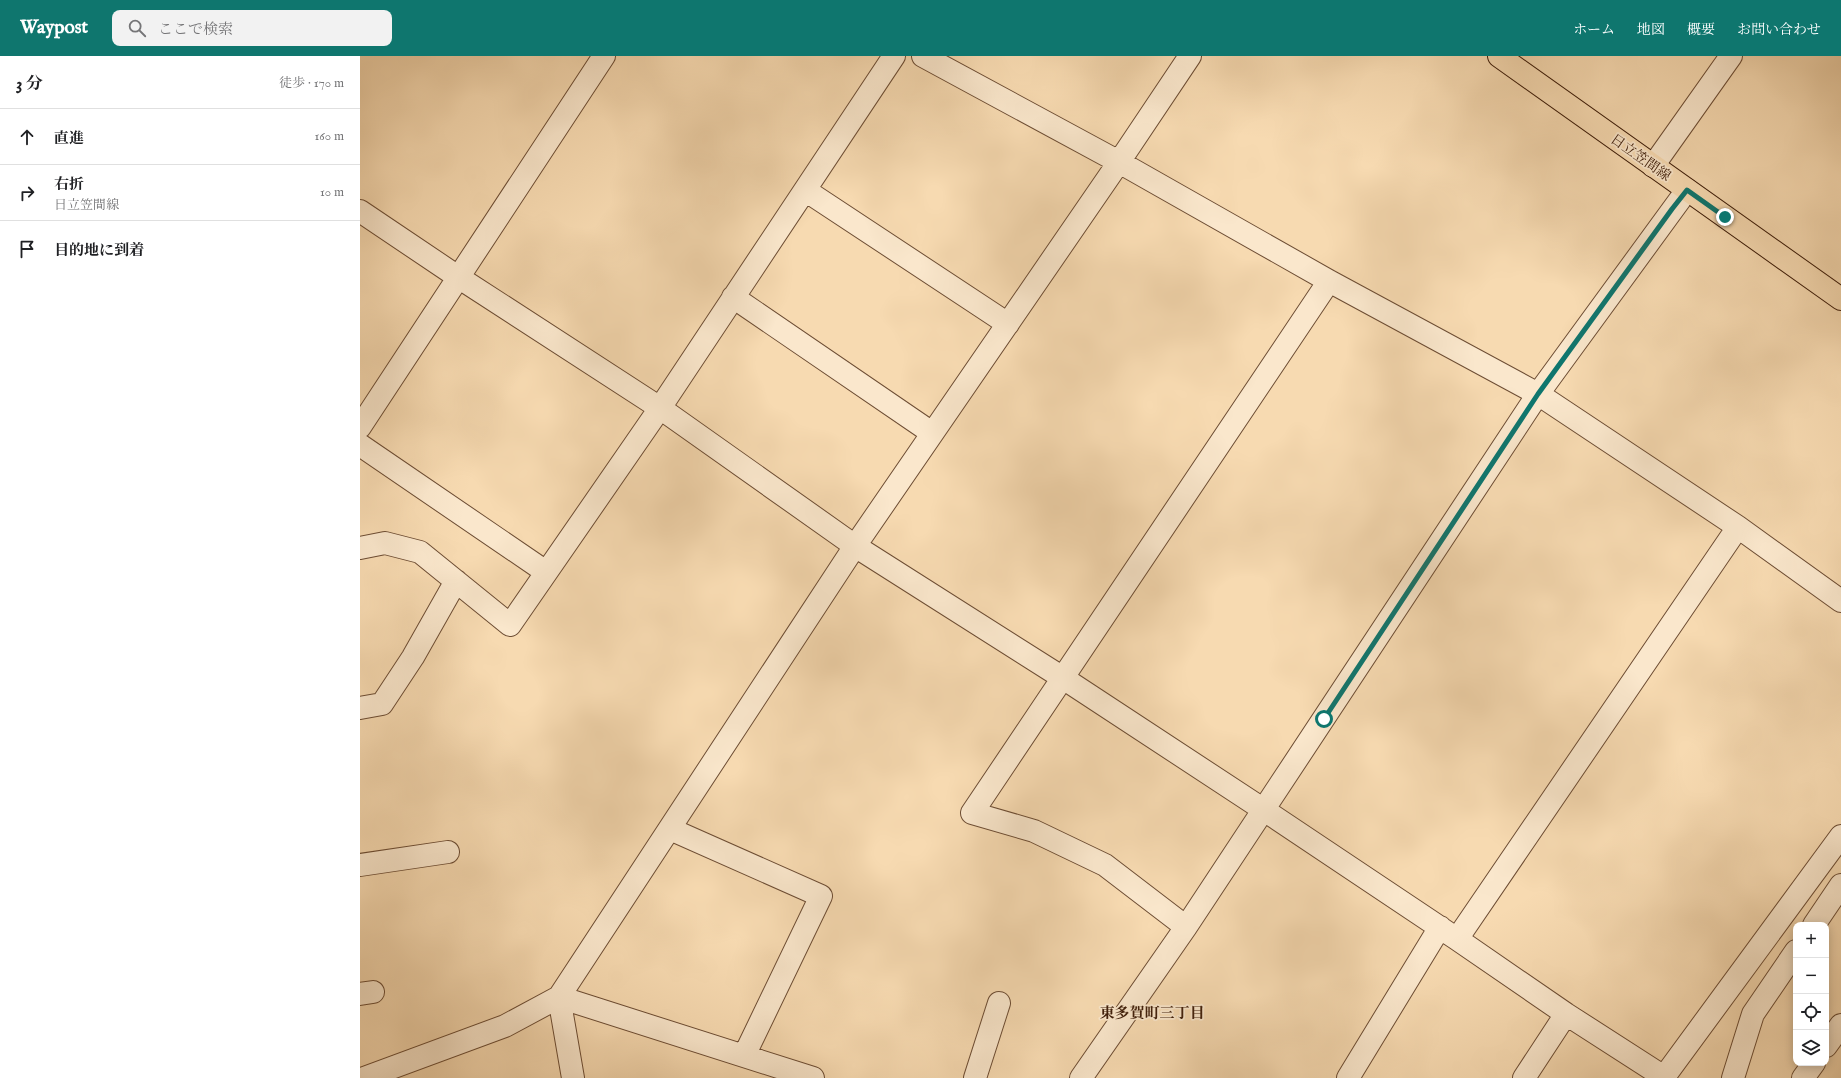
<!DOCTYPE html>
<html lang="ja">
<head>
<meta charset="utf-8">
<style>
  body { margin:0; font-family:"IM FELL English","Noto Serif JP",serif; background:#f2f2f2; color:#202124 }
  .controls { position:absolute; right:12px; bottom:12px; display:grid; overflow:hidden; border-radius:8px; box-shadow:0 2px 10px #0003 }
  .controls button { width:36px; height:36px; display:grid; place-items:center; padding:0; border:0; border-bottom:1px solid #e0e0e0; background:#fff; color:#202124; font:20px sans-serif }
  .stop { position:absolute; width:12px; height:12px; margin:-9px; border:3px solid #0f766e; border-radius:50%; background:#fff }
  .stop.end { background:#0f766e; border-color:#fff; box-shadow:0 1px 4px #0008 }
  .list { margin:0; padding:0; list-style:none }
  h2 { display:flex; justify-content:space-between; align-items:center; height:52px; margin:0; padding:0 16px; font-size:17px }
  h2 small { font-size:13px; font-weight:400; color:#757577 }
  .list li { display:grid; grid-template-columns:26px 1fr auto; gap:12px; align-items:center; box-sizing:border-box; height:56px; padding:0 16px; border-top:1px solid #e0e0e0 }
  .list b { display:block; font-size:15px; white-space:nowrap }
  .list p { margin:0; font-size:13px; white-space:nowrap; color:#757577 }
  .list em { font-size:13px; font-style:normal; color:#757577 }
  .icon { flex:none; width:22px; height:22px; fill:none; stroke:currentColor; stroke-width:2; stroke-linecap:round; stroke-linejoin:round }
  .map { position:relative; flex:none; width:1481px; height:1022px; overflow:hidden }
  header { display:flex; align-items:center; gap:24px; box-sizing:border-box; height:56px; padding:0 20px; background:#0f766e; color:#fff }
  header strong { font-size:19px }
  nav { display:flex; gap:22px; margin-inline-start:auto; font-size:14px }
  .search { width:280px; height:36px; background:#f2f2f2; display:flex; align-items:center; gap:10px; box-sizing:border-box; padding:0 14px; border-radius:8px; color:#757577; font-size:15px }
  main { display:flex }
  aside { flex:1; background:#fff }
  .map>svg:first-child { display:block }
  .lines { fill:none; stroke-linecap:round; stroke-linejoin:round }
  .minor-casing { stroke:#6d4d34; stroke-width:24 }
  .major-casing { stroke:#3f1e0a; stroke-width:24 }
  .minor { stroke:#fae7cc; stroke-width:22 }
  .major { stroke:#f7dab1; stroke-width:22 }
  .route { stroke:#0f766e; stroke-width:5 }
  .labels { text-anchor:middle; stroke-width:3.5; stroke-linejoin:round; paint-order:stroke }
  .street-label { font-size:14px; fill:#3f1e0a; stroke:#fae7cc }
  .neighbourhood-label { font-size:15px; font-weight:bold; fill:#3f1e0a; stroke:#fae7cc }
</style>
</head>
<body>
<header>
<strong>Waypost</strong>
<div class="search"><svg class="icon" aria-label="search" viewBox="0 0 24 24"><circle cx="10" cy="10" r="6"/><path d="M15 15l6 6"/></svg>ここで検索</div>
<nav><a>ホーム</a><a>地図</a><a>概要</a><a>お問い合わせ</a></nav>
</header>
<main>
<aside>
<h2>3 分<small>徒歩 · 170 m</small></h2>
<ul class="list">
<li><svg class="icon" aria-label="ahead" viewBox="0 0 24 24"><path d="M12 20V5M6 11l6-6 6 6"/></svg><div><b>直進</b></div><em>160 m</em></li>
<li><svg class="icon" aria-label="right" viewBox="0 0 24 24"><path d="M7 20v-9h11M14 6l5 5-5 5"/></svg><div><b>右折</b><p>日立笠間線</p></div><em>10 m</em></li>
<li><svg class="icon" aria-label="arrive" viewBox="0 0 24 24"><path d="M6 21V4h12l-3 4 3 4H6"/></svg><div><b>目的地に到着</b></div></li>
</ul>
</aside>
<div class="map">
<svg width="1481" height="1022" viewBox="0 0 1481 1022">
  <rect width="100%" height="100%" fill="#f7dab1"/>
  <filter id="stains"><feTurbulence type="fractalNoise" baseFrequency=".005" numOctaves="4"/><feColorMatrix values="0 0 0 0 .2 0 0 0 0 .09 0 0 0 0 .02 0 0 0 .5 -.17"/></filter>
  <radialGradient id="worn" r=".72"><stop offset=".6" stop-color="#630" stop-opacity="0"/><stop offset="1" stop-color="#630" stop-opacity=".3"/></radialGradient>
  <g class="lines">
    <!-- minor casing -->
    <g class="minor-casing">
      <path id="minor" d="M 563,0 L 759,106 L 969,225 L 1178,338 L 1378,471 L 1481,545
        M 1293,110 L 1371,0
        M 445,134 L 648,268
        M 0,155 L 98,221 L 300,352 L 495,490 L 703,622 L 904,754 L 1097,883 L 1206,958 L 1304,1021 L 1481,780
        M 373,241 L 572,377
        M 0,371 L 244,0
        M 0,389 L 186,516
        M 0,492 L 25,487 L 60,496 L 150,569 L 300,352 L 534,0
        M 0,652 L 22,648 L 53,601 L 96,525
        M 310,773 L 461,840 L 384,1000
        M 0,809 L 88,796
        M 1454,869 L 1481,829
        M 826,871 L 745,809 L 674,775 L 612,757 L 969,225
        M 1097,883 L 1378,471
        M 0,938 L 13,936
        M 1466,990 L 1481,969
        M 4,1022 L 145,970 L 199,941 L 495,490 L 759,106 L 830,0
        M 213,1022 L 199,941 L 453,1022
        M 615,1022 L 639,947
        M 721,1022 L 826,871 L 1178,338 L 1327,134
        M 988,1022 L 1080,871
        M 1164,1022 L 1206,958
        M 1373,1022 L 1393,958 L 1436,895
        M 1443,1022 L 1454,1007"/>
    </g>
    <!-- major casing -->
    <g class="major-casing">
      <path id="major" d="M 1139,0 L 1481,243"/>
    </g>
    <!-- minor -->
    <use href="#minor" class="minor"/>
    <!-- major -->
    <use href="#major" class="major"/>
  </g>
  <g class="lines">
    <!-- route -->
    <path class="route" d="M 964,663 L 1178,338 L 1312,153 L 1327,134 L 1365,161"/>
  </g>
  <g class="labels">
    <!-- street labels -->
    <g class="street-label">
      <text transform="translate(1281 101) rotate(35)" y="5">日立笠間線</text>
    </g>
    <!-- neighbourhood labels -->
    <g class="neighbourhood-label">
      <text x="792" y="962">東多賀町三丁目</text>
    </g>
  </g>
  <rect width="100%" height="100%" filter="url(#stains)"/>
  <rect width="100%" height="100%" fill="url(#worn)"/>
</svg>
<div class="controls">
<button>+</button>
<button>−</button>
<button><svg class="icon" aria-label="locate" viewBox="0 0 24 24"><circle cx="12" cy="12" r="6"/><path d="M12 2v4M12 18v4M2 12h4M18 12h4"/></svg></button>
<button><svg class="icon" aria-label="layers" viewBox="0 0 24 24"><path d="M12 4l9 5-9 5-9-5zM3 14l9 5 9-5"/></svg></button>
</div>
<div class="stop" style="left:964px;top:663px"></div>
<div class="stop end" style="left:1365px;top:161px"></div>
</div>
</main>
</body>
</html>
